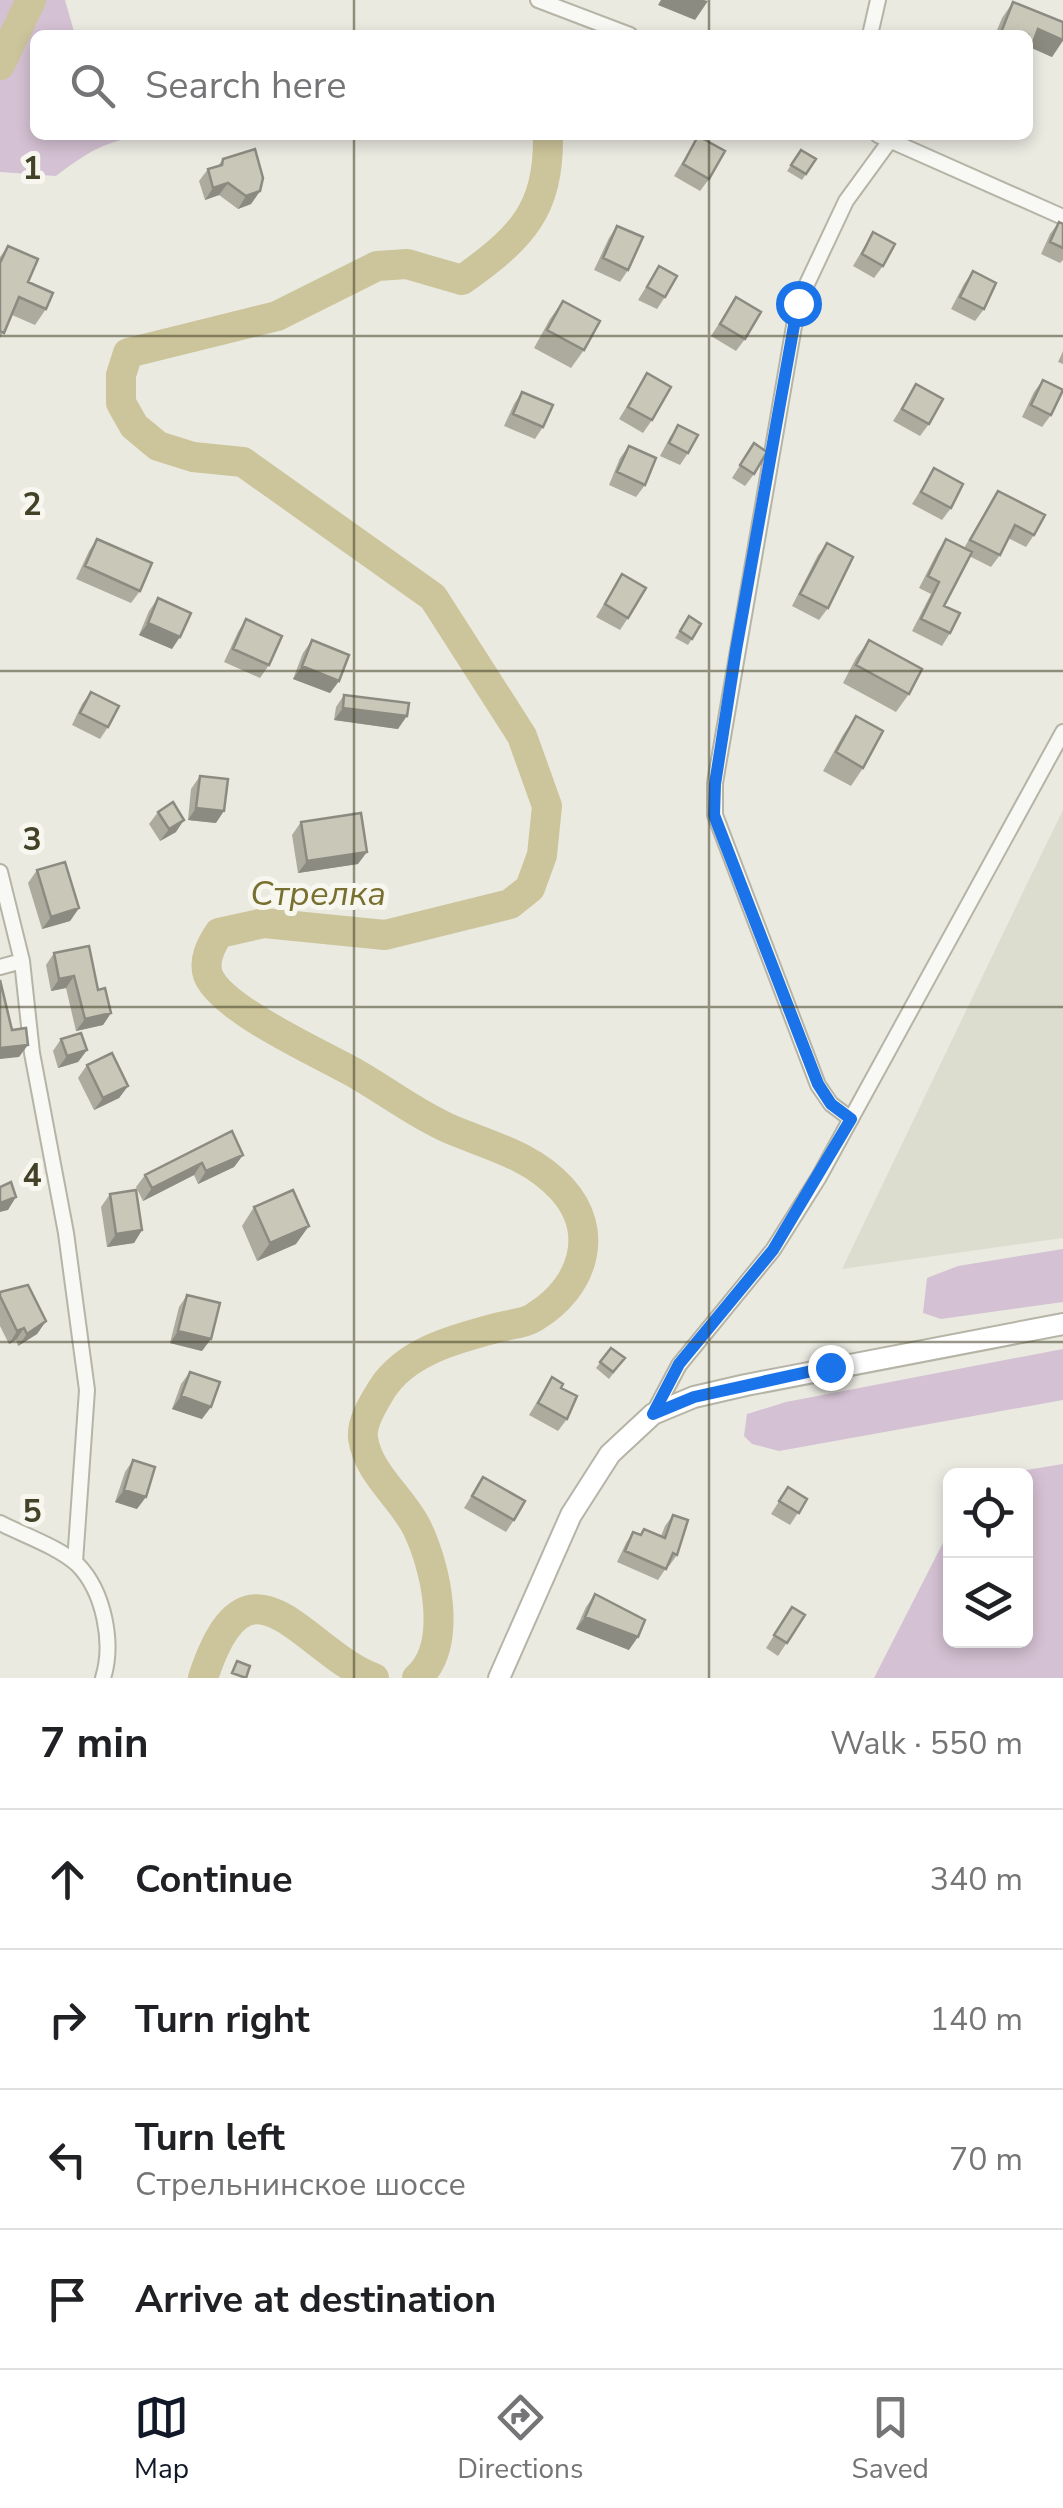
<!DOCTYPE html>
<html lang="en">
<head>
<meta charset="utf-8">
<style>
  body { margin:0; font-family:"Nunito Sans",sans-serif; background:#f6f6f6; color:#202124 }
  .controls { position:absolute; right:30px; bottom:30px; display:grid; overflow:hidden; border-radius:15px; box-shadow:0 5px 15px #0003 }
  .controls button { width:90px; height:90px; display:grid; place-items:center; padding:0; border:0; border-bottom:2px solid #e0e0e0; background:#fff; color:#202124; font:50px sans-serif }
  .stop { position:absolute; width:30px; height:30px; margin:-22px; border:8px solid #1a73e8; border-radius:50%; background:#fff }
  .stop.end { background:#1a73e8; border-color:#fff; box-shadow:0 2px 10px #0008 }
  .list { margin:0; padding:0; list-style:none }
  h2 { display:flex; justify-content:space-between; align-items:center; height:130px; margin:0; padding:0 40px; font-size:42px }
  h2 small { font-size:32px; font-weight:400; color:#757577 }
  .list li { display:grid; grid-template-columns:65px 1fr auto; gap:30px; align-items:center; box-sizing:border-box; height:140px; padding:0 40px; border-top:2px solid #e0e0e0 }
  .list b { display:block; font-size:38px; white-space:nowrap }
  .list p { margin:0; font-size:32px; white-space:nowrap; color:#757577 }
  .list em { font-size:32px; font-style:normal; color:#757577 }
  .icon { flex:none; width:55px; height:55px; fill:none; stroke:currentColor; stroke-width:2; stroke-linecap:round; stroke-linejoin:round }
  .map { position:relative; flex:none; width:1063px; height:1678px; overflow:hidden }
  .search { position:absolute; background:#fff; box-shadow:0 5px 15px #0003; left:30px; right:30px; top:30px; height:110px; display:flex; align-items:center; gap:25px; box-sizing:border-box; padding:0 35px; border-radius:15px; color:#757577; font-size:38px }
  .sheet { height:690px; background:#fff }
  nav { display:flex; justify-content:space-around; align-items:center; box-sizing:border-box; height:140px; border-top:2px solid #e0e0e0; background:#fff; font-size:28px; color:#757577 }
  nav a { display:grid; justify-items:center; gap:5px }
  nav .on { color:#111827 }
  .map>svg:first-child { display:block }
  .built { fill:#dcdccf }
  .green { fill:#d4c1d3 }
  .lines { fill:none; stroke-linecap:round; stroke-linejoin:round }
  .river { stroke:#ccc49a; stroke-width:30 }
  .street-casing { stroke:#b5b4a6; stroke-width:18 }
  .secondary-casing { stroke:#b5b4a6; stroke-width:24 }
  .street { stroke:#f8f8f4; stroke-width:14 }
  .secondary { stroke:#fff; stroke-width:20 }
  .wall { fill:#acab9e }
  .shaded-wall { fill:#8c8b81 }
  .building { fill:#c8c7b8; stroke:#8c8b81; stroke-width:2.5 }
  .route { stroke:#1a73e8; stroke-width:12 }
  .grid { fill:none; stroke:#434228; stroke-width:2.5; stroke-opacity:0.55 }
  .labels { text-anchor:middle; stroke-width:10; stroke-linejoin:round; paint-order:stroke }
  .water-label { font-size:35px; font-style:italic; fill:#787030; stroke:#f7f7f0 }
  .grid-label { font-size:32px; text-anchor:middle; font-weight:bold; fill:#434228; stroke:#f7f7f0; stroke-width:10; stroke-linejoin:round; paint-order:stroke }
</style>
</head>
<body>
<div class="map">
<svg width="1063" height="1678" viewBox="0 0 1063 1678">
  <rect width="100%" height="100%" fill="#eaeae1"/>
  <!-- built -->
  <path class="built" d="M 1063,810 L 1063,1238 L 842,1269 L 1024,890 Z"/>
  <!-- green -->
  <path class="green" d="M 0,0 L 65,0 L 75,35 L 35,35 L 35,135 L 154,136 C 109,138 92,149 56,176 L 0,172 Z
    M 1063,1249 L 1063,1302 L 941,1319 L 923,1313 L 927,1278 L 958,1266 Z
    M 1063,1349 L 1063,1400 L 779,1451 L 752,1444 L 744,1436 L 747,1414 L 786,1402 Z
    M 1063,1464 L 1063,1678 L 874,1678 L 950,1529 L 950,1640 L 1026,1640 L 1026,1476 L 996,1475 Z"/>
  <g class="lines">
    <!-- river -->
    <path class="river" d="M 0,65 L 31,0
      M 203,1678 C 249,1537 303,1652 374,1678
      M 417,1678 C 454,1646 436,1567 417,1528 C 402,1497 368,1474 363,1438 C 361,1422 374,1402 382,1389 C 407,1350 459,1338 500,1327 C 512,1324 527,1323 536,1316 C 583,1287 601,1232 562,1189 C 531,1155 490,1146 450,1129 C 415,1114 384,1089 351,1071 C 319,1053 221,1009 208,975 C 203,960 211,945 219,933 L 264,923 L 385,935 L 510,904 L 530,888 L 542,855 L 547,806 L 522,736 L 433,597 L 243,462 L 193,457 L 158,446 L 134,426 L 121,403 L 121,375 L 128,353 L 277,316 L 377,266 L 407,264 L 462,280 C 521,238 549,211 548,135"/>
    <!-- street casing -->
    <g class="street-casing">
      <path id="street" d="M 538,0 L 630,35
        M 870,35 L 878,0
        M 878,135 L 1063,217
        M 0,872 L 22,961 L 32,1053 L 66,1233 L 87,1390 L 75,1562
        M 0,967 L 22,961
        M 851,1119 L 831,1104 L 818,1085 L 715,815 L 715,783 L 798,303 L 846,201 L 889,142
        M 653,1414 L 679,1365 L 773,1250 L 819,1177 L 1063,732
        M 0,1523 C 23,1535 59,1547 78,1565 C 104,1592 114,1643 103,1678"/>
    </g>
    <!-- secondary casing -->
    <g class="secondary-casing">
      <path id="secondary" d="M 499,1678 L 571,1515 L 610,1454 L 653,1414 L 694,1397 L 746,1385 L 1063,1324"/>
    </g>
    <!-- street -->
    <use href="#street" class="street"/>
    <!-- secondary -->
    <use href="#secondary" class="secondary"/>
  </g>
  <!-- wall -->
  <path class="wall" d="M 1013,2 L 1063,22 L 1063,41 L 1052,57 L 1031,48 L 1028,53 L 1028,35 L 995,35 L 1002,18 Z
    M 698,136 L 709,179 L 700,191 L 674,176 Z
    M 801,150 L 816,159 L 802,180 L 787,171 Z
    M 223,159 L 260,191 L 251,204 L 238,209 L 219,195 L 205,200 L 199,181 L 208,169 L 218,166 Z
    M 1059,222 L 1063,224 L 1063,260 L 1060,263 L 1041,254 L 1050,234 Z
    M 617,226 L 628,270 L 620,282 L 594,270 L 609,238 Z
    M 873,232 L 883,266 L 874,278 L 853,266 Z
    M 8,246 L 28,282 L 46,309 L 35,325 L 12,315 L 0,338 L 0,257 Z
    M 659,266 L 665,297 L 657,309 L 638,300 Z
    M 973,271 L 984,309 L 975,321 L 951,309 L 964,284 Z
    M 736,297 L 745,339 L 736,351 L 711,336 Z
    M 563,301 L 584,350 L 571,368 L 534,348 L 550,319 Z
    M 1063,351 L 1063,364 L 1058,362 Z
    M 647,373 L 652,420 L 643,433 L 619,419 Z
    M 1043,380 L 1051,415 L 1042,427 L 1022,417 L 1034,392 Z
    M 916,384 L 929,424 L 920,436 L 893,421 Z
    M 522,392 L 543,427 L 535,439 L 504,426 L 514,404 Z
    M 678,425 L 688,453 L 680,465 L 660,456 L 670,437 Z
    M 754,443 L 754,474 L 745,486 L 732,478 Z
    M 629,446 L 645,485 L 636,497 L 609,485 L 620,458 Z
    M 934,468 L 951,508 L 942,520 L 912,504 Z
    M 998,491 L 1034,535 L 1026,547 L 1008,538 L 1000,555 L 991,567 L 969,556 L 944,606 L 950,633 L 942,646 L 912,631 L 931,594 L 919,588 L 938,551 L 946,539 L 964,548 Z
    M 97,539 L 140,591 L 131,603 L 76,579 L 89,551 Z
    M 827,543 L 828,608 L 819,620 L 792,606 L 818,555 Z
    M 622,574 L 628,618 L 620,630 L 596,617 Z
    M 158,598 L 172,649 L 139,635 L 149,611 Z
    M 689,616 L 701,624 L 688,645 L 675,638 Z
    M 246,619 L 269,665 L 260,678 L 224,662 L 238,632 Z
    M 312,640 L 339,681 L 330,693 L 293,679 L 303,653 Z
    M 869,640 L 909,694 L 896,712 L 843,683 L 856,658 Z
    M 91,692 L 108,727 L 100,739 L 72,725 L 82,704 Z
    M 344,695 L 398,729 L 334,720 L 336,707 Z
    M 856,716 L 863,768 L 851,786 L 823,771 L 843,735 Z
    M 200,776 L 216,823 L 188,820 L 191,789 Z
    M 158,812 L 176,832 L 160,841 L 149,824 Z
    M 301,822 L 358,864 L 298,873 L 292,835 Z
    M 37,870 L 79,908 L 70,921 L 42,929 L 28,883 Z
    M 54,953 L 98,990 L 111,1013 L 103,1025 L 76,1031 L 66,988 L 51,991 L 46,965 Z
    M 61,1039 L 87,1050 L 78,1062 L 58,1068 L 53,1051 Z
    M 87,1065 L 128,1086 L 119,1098 L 94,1110 L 78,1078 Z
    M 243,1155 L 234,1167 L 198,1184 L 194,1175 L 143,1201 L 136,1187 L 145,1175 Z
    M 110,1194 L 142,1230 L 134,1243 L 107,1247 L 101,1207 Z
    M 254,1207 L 296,1244 L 257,1261 L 242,1226 Z
    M 0,1292 L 46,1321 L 37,1334 L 18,1346 L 16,1340 L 9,1344 L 0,1326 Z
    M 187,1295 L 202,1351 L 170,1343 L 179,1307 Z
    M 611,1348 L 625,1358 L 609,1379 L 596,1368 Z
    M 190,1372 L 202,1419 L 172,1409 L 181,1384 Z
    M 552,1377 L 561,1388 L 567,1419 L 558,1431 L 529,1415 Z
    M 133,1460 L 137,1509 L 115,1502 L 125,1472 Z
    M 483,1477 L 514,1520 L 506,1532 L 464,1508 Z
    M 788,1487 L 807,1499 L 790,1525 L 771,1514 Z
    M 673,1515 L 677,1555 L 669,1566 L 668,1565 L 658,1580 L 617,1562 L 626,1543 L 633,1532 L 640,1535 L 644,1529 L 661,1536 L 665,1526 Z
    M 595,1594 L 629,1650 L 576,1629 L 586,1607 Z
    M 792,1607 L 805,1615 L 778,1656 L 766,1648 Z"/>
  <!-- shaded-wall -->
  <path class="shaded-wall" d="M 661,0 L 704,0 L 708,1 L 695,20 L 658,5 Z
    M 1038,29 L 1063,40 L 1052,57 L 1028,46 Z
    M 228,183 L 219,195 L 205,200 L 213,188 Z
    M 260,191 L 251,204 L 238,209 L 246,196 Z
    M 148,623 L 180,637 L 172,649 L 139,635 Z
    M 302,666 L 339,681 L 330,693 L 293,679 Z
    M 343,708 L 407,716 L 398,729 L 334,720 Z
    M 196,808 L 224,811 L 216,823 L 188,820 Z
    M 184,820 L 176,832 L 160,841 L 169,829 Z
    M 367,852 L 358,864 L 298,873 L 307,861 Z
    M 79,908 L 70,921 L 42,929 L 51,917 Z
    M 74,976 L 66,988 L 51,991 L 59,979 Z
    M 111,1013 L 103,1025 L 76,1031 L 85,1019 Z
    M 28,1045 L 19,1057 L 0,1059 L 0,1048 Z
    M 87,1050 L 78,1062 L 58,1068 L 67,1056 Z
    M 128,1086 L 119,1098 L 94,1110 L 103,1098 Z
    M 243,1155 L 234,1167 L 198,1184 L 206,1171 Z
    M 202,1163 L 194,1175 L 143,1201 L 152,1188 Z
    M 16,1197 L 8,1210 L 0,1212 L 0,1203 Z
    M 309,1226 L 296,1244 L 257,1261 L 270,1243 Z
    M 142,1230 L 134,1243 L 107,1247 L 116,1234 Z
    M 46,1321 L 37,1334 L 18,1346 L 27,1334 Z
    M 24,1328 L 16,1340 L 9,1344 L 17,1331 Z
    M 178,1331 L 211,1339 L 202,1351 L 170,1343 Z
    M 181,1396 L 211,1407 L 202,1419 L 172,1409 Z
    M 124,1490 L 146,1497 L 137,1509 L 115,1502 Z
    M 585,1617 L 638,1637 L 629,1650 L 576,1629 Z"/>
  <!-- building -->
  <path class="building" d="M 1013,2 L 1063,22 L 1063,40 L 1038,29 L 1030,51 L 1028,50 L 1028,35 L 1000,35 Z
    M 698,136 L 725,151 L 709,179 L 683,164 Z
    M 255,149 L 263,178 L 260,191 L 246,196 L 228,183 L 213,188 L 208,169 L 222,165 L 223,159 Z
    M 801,150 L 816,159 L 806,174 L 791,165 Z
    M 1059,222 L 1063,224 L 1063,248 L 1050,242 Z
    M 617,226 L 643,237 L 628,270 L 603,258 Z
    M 873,232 L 895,244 L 883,266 L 862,254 Z
    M 8,246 L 38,259 L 28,282 L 53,293 L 46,309 L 19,297 L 4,333 L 0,331 L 0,263 Z
    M 659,266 L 677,276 L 665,297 L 647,287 Z
    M 973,271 L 996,283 L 984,309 L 960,297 Z
    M 736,297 L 761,312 L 745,339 L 720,324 Z
    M 563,301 L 600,321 L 584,350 L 547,330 Z
    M 647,373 L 671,387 L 652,420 L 628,407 Z
    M 1043,380 L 1063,390 L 1051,415 L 1031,405 Z
    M 916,384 L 943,399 L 929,424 L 902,409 Z
    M 522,392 L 553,405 L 543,427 L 513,414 Z
    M 678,425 L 698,435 L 688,453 L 669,443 Z
    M 754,443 L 767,452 L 754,474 L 740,465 Z
    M 629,446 L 656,458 L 645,485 L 617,472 Z
    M 934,468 L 963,484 L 951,508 L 921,492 Z
    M 998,491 L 1045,515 L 1034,535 L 1015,525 L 1000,555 L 970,540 Z
    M 97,539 L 152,563 L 140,591 L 85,566 Z
    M 946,539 L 972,552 L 944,606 L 960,613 L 950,633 L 921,619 L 939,582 L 928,576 Z
    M 827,543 L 853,557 L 828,608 L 800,594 Z
    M 622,574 L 646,588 L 628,618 L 605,604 Z
    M 158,598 L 191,613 L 180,637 L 148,623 Z
    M 689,616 L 701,624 L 692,639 L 680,631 Z
    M 246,619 L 282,636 L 269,665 L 233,649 Z
    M 312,640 L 349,655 L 339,681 L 302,666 Z
    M 869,640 L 922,669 L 909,694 L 856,665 Z
    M 91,692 L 119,706 L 108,727 L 80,713 Z
    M 344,695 L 409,703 L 407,716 L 343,708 Z
    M 856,716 L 883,731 L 863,768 L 836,752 Z
    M 200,776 L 228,779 L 224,811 L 196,808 Z
    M 173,802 L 184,820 L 169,829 L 158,812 Z
    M 361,813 L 367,852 L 307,861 L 301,822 Z
    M 65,862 L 79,908 L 51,917 L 37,870 Z
    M 89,946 L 98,990 L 105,988 L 111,1013 L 85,1019 L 74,976 L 59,979 L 54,953 Z
    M 0,980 L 12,1030 L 26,1028 L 28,1045 L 0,1048 Z
    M 81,1033 L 87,1050 L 67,1056 L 61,1039 Z
    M 112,1053 L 128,1086 L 103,1098 L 87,1065 Z
    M 232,1131 L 243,1155 L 206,1171 L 202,1163 L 152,1188 L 145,1175 Z
    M 11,1182 L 16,1197 L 0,1203 L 0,1187 Z
    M 136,1190 L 142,1230 L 116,1234 L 110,1194 Z
    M 293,1190 L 309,1226 L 270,1243 L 254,1207 Z
    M 28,1285 L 46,1321 L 27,1334 L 24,1328 L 17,1331 L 0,1296 L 0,1292 Z
    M 187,1295 L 220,1303 L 211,1339 L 178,1331 Z
    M 611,1348 L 625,1358 L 613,1372 L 600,1362 Z
    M 190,1372 L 220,1382 L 211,1407 L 181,1396 Z
    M 552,1377 L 563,1384 L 561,1388 L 577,1396 L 567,1419 L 538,1403 Z
    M 133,1460 L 155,1467 L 146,1497 L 124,1490 Z
    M 483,1477 L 525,1501 L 514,1520 L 472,1496 Z
    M 788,1487 L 807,1499 L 799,1513 L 779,1501 Z
    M 673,1515 L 688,1520 L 677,1555 L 673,1553 L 666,1569 L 625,1551 L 633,1532 L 641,1535 L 644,1529 L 665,1538 Z
    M 595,1594 L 645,1620 L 638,1637 L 585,1617 Z
    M 792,1607 L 805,1615 L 787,1643 L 774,1635 Z
    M 237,1661 L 250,1666 L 246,1678 L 232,1673 Z"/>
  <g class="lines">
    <!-- route -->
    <path class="route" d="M 798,303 L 736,650 L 715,784 L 714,815 L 818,1084 L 831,1104 L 851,1119 L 773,1250 L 679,1364 L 653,1414 L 694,1397 L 830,1367"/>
  </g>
  <!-- grid -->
  <path class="grid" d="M 354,0 L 354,35M 709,0 L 709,35M 354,135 L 354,1678M 709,135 L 709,1678M 0,336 L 1063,336M 0,671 L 1063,671M 0,1007 L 1063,1007M 0,1342 L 1063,1342"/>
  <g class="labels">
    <!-- water labels -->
    <g class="water-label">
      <text x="318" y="905">Стрелка</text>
    </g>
  </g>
  <g class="grid-label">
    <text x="32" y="179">1</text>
    <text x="32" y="515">2</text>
    <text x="32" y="850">3</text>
    <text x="32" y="1186">4</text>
    <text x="32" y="1522">5</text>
  </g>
</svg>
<div class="controls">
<button><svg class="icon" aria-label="locate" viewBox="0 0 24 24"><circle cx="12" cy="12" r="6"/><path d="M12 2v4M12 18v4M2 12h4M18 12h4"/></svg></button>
<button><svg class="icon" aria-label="layers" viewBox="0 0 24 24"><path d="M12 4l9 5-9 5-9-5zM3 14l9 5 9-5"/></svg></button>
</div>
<div class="stop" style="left:798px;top:303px"></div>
<div class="stop end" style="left:830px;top:1367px"></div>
<div class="search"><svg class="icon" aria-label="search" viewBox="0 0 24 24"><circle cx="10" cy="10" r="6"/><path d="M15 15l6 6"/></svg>Search here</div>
</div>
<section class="sheet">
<h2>7 min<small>Walk · 550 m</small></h2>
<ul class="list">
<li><svg class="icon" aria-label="ahead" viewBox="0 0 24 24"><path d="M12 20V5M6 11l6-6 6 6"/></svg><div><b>Continue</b></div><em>340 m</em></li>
<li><svg class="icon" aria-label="right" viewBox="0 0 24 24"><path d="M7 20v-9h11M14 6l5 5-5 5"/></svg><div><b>Turn right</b></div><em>140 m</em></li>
<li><svg class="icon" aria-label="left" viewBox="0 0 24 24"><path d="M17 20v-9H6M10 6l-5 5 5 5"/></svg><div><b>Turn left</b><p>Стрельнинское шоссе</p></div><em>70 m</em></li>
<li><svg class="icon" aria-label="arrive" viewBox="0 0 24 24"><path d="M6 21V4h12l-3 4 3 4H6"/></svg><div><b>Arrive at destination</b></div></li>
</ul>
</section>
<nav>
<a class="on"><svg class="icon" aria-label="map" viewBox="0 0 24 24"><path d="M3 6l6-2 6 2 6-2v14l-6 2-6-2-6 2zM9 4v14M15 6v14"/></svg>Map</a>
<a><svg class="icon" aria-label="directions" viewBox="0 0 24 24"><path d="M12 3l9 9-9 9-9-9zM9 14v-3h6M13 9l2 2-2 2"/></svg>Directions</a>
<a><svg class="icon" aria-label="saved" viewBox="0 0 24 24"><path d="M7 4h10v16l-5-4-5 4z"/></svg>Saved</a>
</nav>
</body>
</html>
